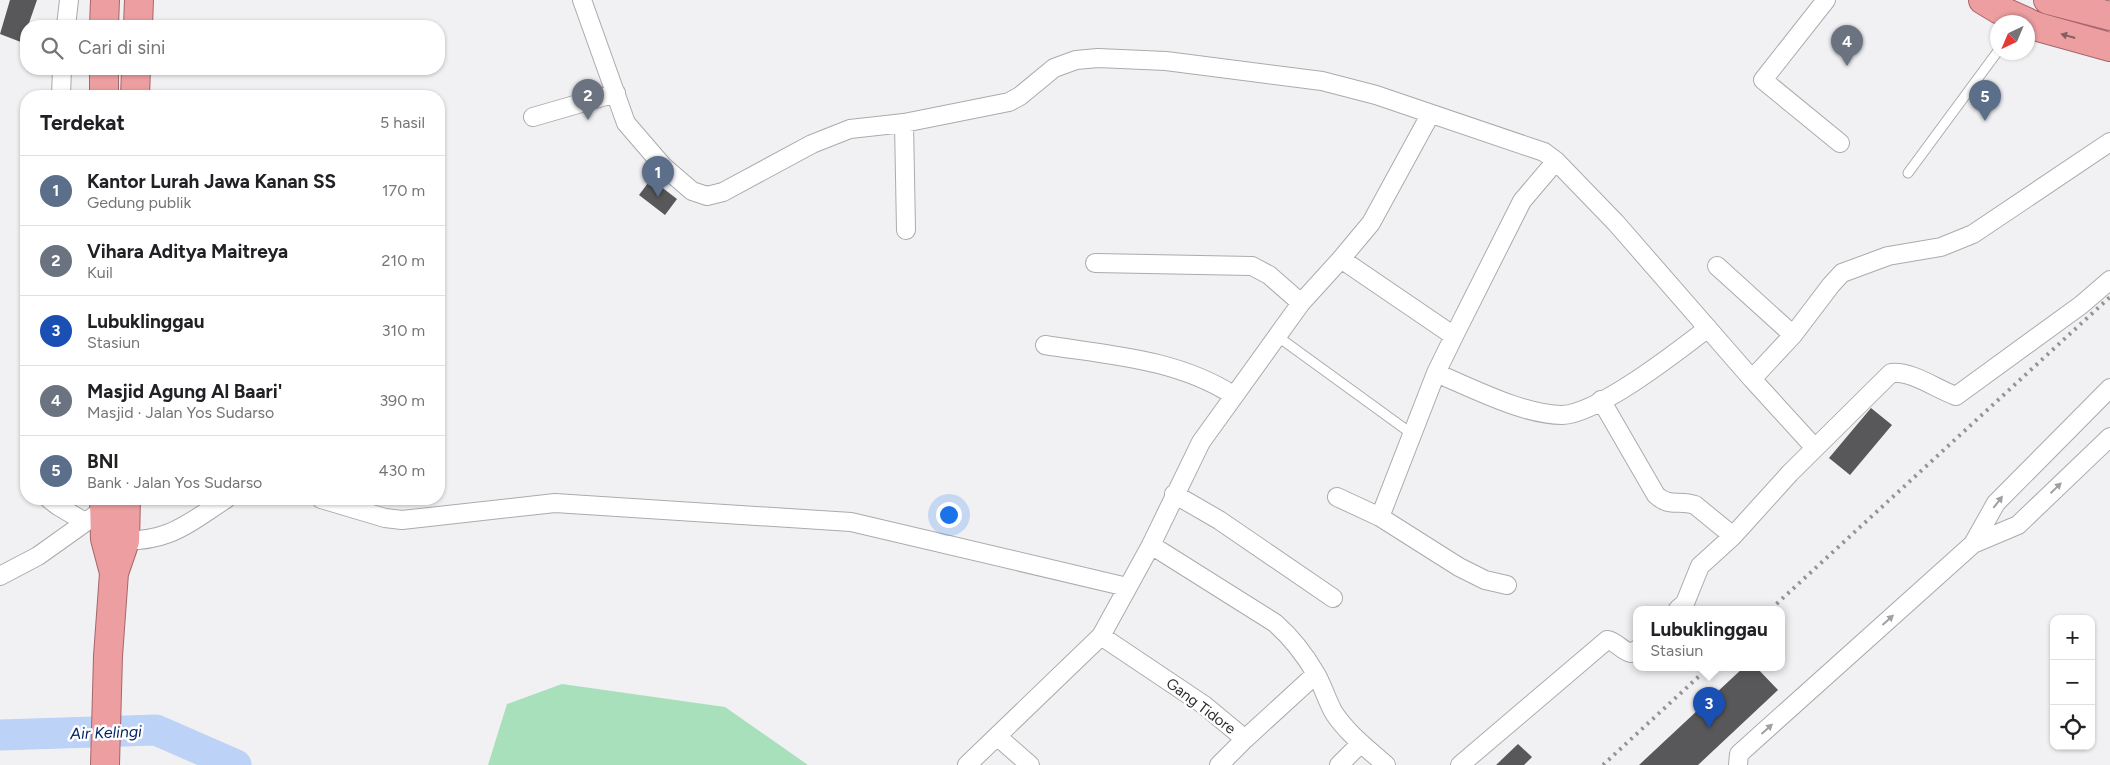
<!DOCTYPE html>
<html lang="id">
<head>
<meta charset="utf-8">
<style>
  body { margin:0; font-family:Figtree,sans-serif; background:#f2f2f2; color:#202124 }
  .controls { position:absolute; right:15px; bottom:15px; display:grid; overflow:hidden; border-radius:10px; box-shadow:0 1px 4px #0004 }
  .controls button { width:45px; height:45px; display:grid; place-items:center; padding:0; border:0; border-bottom:1px solid #e0e0e0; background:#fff; color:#202124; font:25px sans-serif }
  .compass { position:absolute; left:1990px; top:15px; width:45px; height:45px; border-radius:50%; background:#fff; box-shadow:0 1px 4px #0004; rotate:224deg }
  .you { position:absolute; left:948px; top:514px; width:18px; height:18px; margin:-12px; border:4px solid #fff; border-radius:50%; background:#1a73e8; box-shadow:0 0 0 8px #1a73e833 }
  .badge { display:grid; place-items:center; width:32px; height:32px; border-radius:50%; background:#2563eb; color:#fff; font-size:16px; font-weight:700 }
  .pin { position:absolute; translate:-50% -41px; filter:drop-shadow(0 1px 2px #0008) }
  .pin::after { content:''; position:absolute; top:26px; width:18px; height:15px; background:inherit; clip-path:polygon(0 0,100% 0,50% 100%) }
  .popup { position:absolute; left:1633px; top:606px; width:152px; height:65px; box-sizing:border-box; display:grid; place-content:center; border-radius:10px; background:#fff; filter:drop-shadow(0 1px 4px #0005); font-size:16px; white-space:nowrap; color:#757577 }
  .popup b { font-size:19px; color:#202124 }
  .popup::after { content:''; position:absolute; left:50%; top:100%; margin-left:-10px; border:10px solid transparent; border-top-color:#fff }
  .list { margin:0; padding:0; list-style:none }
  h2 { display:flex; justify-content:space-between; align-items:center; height:65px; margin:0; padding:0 20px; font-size:21px }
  h2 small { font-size:16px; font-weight:400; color:#757577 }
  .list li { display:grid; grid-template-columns:32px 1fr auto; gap:15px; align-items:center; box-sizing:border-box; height:70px; padding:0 20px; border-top:1px solid #e0e0e0 }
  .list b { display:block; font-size:19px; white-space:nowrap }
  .list p { margin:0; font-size:16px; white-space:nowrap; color:#757577 }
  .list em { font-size:16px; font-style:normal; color:#757577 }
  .icon { flex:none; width:28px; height:28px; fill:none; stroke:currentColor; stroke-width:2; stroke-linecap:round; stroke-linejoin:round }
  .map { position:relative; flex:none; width:2110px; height:765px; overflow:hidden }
  .search { position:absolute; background:#fff; box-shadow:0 1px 4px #0004; left:20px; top:20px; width:425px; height:55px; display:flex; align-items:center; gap:12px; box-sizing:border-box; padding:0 18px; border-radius:20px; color:#757577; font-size:19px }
  .panel { position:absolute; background:#fff; box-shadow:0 1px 4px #0004; left:20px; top:90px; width:425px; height:415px; border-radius:20px }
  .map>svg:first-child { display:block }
  .green { fill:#a7e0bb }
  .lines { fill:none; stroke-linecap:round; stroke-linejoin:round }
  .river { stroke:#bcd2f7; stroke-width:31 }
  .building { fill:#58585b }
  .service-casing { stroke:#ababae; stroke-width:11 }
  .minor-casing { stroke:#ababae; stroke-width:20 }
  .trunk-casing { stroke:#a66669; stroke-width:30 }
  .service { stroke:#fff; stroke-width:9 }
  .minor { stroke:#fff; stroke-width:18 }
  .trunk { stroke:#ec9ea0; stroke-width:28 }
  .rail { stroke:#949496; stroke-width:4; stroke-dasharray:2.5 5; stroke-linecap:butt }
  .oneway { fill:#825f61 }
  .oneway2 { fill:#a0a0a0 }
  .labels { text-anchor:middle; stroke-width:5; stroke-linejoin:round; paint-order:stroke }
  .street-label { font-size:15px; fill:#2c2c2d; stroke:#fff }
  .water-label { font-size:16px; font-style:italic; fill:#002466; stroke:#fff }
</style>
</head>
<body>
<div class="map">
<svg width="2110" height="765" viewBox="0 0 2110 765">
  <rect width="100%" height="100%" fill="#f1f1f4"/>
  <!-- green -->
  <path class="green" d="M 562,684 L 725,707 L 808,765 L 488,765 L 507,704 Z"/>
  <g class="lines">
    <!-- river -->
    <path class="river" d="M 0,735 L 156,730 L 236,765"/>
  </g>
  <!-- building -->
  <path class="building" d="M 10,0 L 37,0 L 28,26 L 26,26 L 26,44 L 0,34 Z
    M 651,179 L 677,199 L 665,215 L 639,195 Z
    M 1871,408 L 1892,425 L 1850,475 L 1829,458 Z
    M 1744,667 L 1756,667 L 1778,690 L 1698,765 L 1639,765 Z
    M 1518,744 L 1532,757 L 1524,765 L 1496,765 Z"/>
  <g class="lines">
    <!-- service casing -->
    <g class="service-casing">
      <path id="service" d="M 1908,173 L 1998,51
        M 1277,336 L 1412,434"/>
    </g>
    <!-- minor casing -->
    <g class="minor-casing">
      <path id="minor" d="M 582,0 L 626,123 L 663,166 L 692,191 L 707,196 L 723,192 L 812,144 L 850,129 L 904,123 L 1009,102 L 1020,96 L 1054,68 L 1076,60 L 1098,58 L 1166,61 L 1322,81 L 1376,95 L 1544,152 L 1556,161 L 1616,223 L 1752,379 L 1815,448
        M 1826,0 L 1763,80 L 1840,143
        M 66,26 L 69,0
        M 61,96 L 62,69
        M 533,117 L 616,93
        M 904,123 L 906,230
        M 1341,259 L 1454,336
        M 1095,263 L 1252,266 L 1269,275 L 1301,303
        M 1717,266 L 1793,335
        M 1045,345 C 1109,355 1177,359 1233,395
        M 1436,373 C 1472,388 1524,415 1562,415 C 1598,414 1678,351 1708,328
        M 1752,379 L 1793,335 L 1831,285 L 1842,273 L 1888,256 L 1941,247 L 1973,234 L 2110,142
        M 1601,400 L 1656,495 C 1670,508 1679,499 1695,505 L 1733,536
        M 1174,494 L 1219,520 L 1333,598
        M 1337,497 L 1380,517 L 1459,567 L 1485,580 L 1507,585
        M 49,499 L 58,506 L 85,522
        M 321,499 L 385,518 L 402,520 L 555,503 L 851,522 L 1127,587
        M 1380,517 L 1436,373 L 1454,336 L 1522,201 L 1556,161
        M 115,540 C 166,544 186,525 226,499
        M 1973,544 L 1996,503 L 2110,388
        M 1151,545 L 1275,623 C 1292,638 1305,655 1316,674 C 1323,686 1327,701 1334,713 C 1347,733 1368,749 1386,765
        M 0,576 L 38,556 L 104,509
        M 1678,609 L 1685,603 L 1700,566 L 1733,536 L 1790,473 L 1891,373 C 1913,371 1936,389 1956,396 L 2081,305 L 2110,280
        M 1101,636 L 1204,705 L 1245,739 L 1316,674
        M 998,737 L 1030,765
        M 967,765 L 1101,636 L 1151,545 L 1201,442 L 1301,303 L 1341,259 L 1371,223 L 1430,115
        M 1219,765 L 1245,739
        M 1339,765 L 1361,743
        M 1460,765 L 1607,640 C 1616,641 1622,651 1631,653 L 1636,650
        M 1738,765 L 1739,754 L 1973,544 L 2018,525 L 2110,437"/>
    </g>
    <!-- trunk casing -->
    <g class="trunk-casing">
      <path id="trunk" d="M 1983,0 L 1998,9 L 2027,22
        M 2048,0 L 2110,16
        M 2028,23 L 2038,27 L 2110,47
        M 104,26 L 105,0
        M 138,26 L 139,0
        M 104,96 L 104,69
        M 135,96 L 136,69
        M 104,499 L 105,539 L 114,573
        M 105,765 L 108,656 L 114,573 L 125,541 L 126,499"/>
    </g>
    <!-- service -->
    <use href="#service" class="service"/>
    <!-- minor -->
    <use href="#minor" class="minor"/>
    <!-- trunk -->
    <use href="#trunk" class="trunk"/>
    <!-- rail -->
    <path class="rail" d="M 1771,609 L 2110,297
      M 1603,765 L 1709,667"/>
  </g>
  <!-- one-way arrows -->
  <defs><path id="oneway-solid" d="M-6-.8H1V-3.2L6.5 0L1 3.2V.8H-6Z" transform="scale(1.25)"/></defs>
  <use class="oneway" href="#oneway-solid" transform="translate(2068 36) rotate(-164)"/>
  <g class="oneway2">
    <use href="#oneway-solid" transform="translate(2056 488) rotate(-44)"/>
    <use href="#oneway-solid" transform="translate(1998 502) rotate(-52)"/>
    <use href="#oneway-solid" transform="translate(1888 620) rotate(-42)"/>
    <use href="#oneway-solid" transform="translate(1767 729) rotate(-42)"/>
  </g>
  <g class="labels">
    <!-- street labels -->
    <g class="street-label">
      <text transform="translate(1201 706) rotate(37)" y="5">Gang Tidore</text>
    </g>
    <!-- water labels -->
    <g class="water-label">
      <text transform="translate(106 732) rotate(-2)" y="6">Air Kelingi</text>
    </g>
  </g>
</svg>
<div class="controls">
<button>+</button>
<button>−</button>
<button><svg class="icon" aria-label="locate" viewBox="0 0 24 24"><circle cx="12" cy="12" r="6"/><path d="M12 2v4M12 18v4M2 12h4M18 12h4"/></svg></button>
</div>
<svg class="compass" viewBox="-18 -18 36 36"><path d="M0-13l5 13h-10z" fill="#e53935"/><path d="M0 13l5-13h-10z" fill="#757577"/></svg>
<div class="you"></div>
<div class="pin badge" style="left:658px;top:197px;background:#5c6f8a">1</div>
<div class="pin badge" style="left:588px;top:120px;background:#6b7280">2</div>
<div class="pin badge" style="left:1709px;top:728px;background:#1a4fb4">3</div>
<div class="popup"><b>Lubuklinggau</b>Stasiun</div>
<div class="pin badge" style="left:1847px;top:66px;background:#6b7280">4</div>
<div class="pin badge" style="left:1985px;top:121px;background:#5c6f8a">5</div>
<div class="search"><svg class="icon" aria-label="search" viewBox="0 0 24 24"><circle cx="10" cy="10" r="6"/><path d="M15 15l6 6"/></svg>Cari di sini</div>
<section class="panel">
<h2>Terdekat<small>5 hasil</small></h2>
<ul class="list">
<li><span class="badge" style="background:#5c6f8a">1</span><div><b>Kantor Lurah Jawa Kanan SS</b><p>Gedung publik</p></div><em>170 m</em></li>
<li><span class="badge" style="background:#6b7280">2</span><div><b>Vihara Aditya Maitreya</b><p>Kuil</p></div><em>210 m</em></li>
<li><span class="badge" style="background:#1a4fb4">3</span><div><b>Lubuklinggau</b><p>Stasiun</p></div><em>310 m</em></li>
<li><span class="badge" style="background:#6b7280">4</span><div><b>Masjid Agung Al Baari'</b><p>Masjid · Jalan Yos Sudarso</p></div><em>390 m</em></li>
<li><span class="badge" style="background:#5c6f8a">5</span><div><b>BNI</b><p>Bank · Jalan Yos Sudarso</p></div><em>430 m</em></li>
</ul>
</section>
</div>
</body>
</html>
